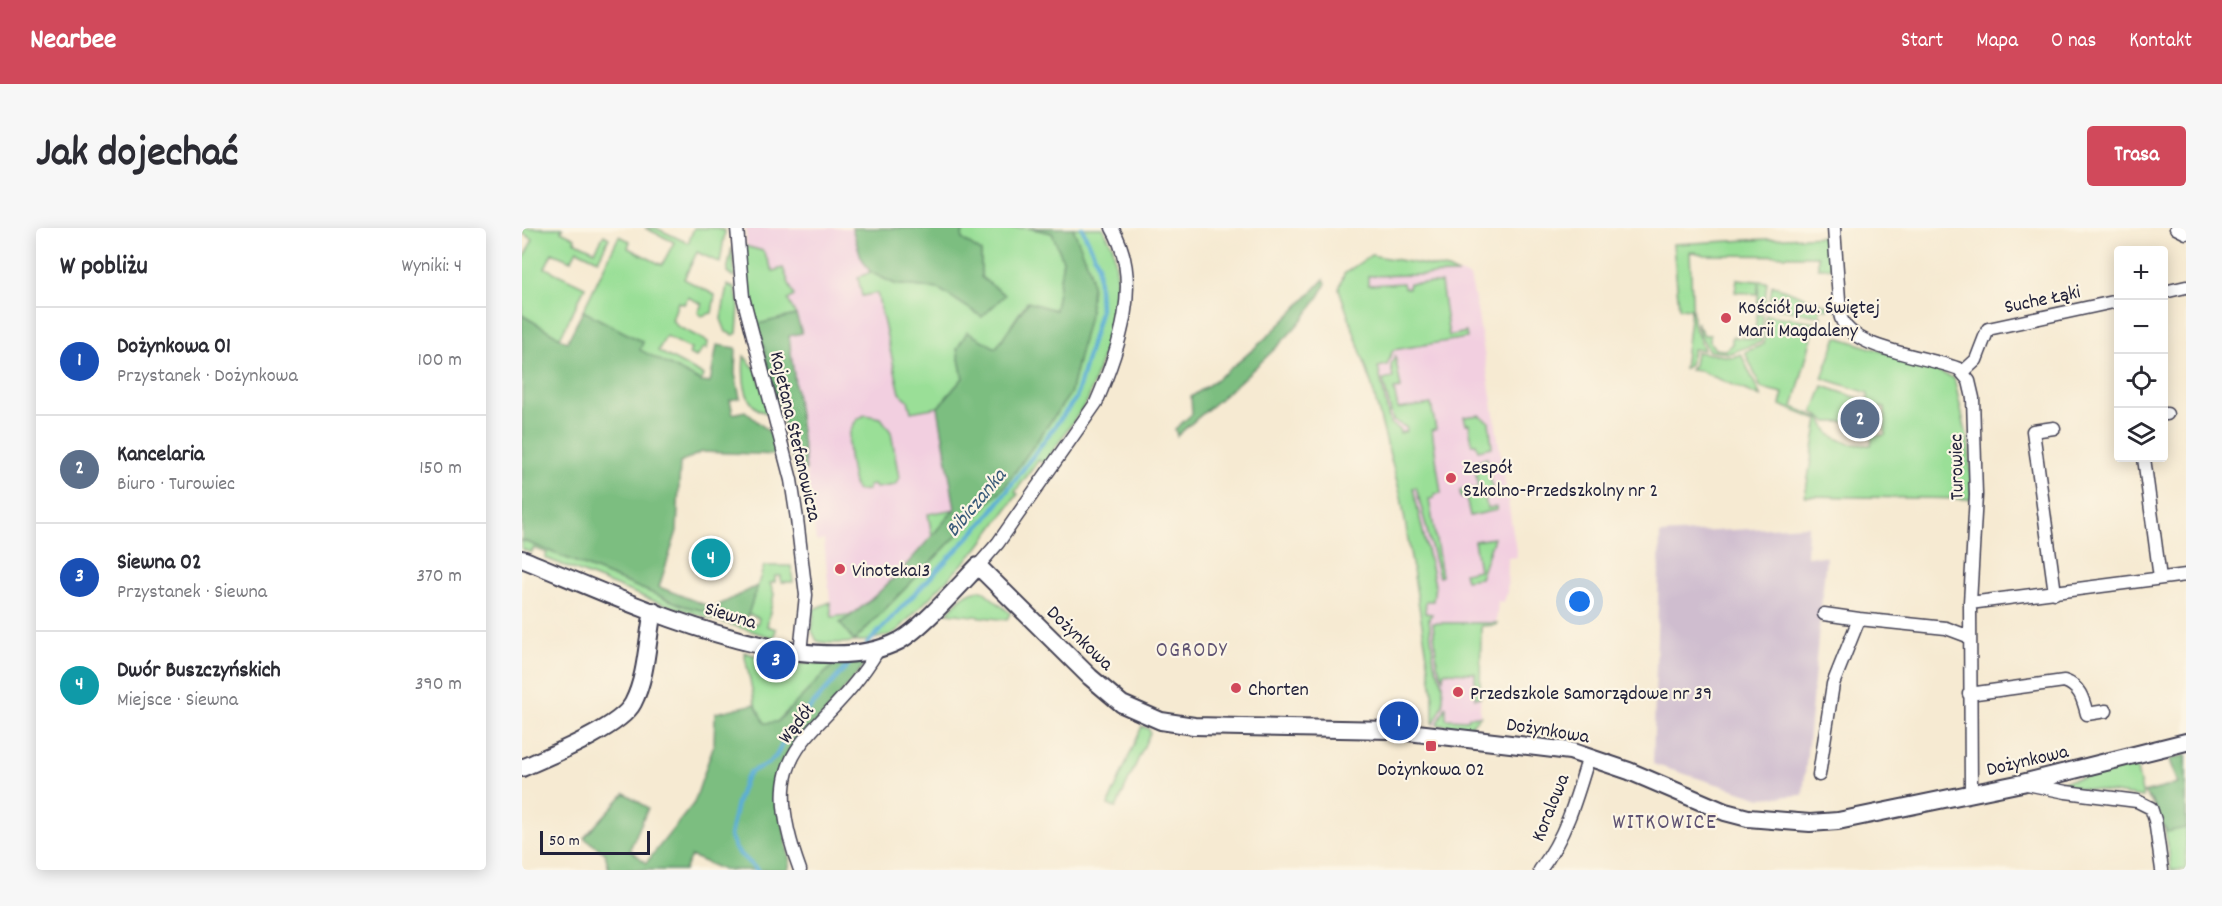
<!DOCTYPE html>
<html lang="pl">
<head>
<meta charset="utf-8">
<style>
  body { margin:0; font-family:Dekko,sans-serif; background:#f7f7f7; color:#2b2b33 }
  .controls { position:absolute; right:18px; top:18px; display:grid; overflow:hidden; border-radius:6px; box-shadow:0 3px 15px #0003 }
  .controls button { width:54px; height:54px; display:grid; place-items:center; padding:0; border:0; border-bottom:2px solid #e1e1e2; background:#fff; color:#2b2b33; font:30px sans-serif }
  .scale { position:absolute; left:18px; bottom:15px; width:110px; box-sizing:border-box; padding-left:6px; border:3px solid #22223b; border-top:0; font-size:16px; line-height:21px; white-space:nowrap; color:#22223b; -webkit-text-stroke:4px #fcf5e5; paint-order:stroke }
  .you { position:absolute; left:1058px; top:374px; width:21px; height:21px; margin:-15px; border:4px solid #fff; border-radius:50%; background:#1a73e8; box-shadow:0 0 0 9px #1a73e833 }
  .badge { display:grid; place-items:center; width:39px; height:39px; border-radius:50%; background:#d1495b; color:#fff; font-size:20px; font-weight:700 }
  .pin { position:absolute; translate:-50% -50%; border:3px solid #fff; box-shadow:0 2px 6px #0006 }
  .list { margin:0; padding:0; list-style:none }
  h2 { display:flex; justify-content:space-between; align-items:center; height:78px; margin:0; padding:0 24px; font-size:26px }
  h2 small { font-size:20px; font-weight:400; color:#7c7c81 }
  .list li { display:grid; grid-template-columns:39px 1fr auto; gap:18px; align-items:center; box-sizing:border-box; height:108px; padding:0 24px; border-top:2px solid #e1e1e2 }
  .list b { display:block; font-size:22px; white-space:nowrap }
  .list p { margin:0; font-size:20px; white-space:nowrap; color:#7c7c81 }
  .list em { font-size:20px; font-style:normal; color:#7c7c81 }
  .icon { flex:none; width:33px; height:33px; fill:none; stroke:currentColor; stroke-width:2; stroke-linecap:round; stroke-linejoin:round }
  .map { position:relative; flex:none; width:1664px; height:642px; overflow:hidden; border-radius:6px }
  header { display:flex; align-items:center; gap:36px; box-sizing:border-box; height:84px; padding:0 30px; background:#d1495b; color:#fff }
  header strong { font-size:28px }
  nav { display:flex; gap:33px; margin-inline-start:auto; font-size:21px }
  .intro { display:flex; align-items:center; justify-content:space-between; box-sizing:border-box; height:144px; padding:0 36px }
  h1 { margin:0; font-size:42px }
  .button { padding:15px 27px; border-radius:6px; background:#d1495b; color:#fff; font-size:21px; font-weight:700 }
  main { display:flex; gap:36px; padding:0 36px }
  aside { flex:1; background:#fff; border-radius:6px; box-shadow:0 3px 15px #0003 }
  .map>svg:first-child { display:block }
  .built { fill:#f2cfe0 }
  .industrial { fill:#cfbdcf }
  .green { fill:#9adf97; stroke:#5e8069; stroke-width:1.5 }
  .forest { fill:#7bbe80; stroke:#4e705e; stroke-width:1.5 }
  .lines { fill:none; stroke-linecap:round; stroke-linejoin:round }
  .stream { stroke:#5baed6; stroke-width:4.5 }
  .street-casing { stroke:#424052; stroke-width:15 }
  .secondary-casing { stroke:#424052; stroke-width:20 }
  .street { stroke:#fff; stroke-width:12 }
  .secondary { stroke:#fff; stroke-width:16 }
  .poi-dot { fill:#d1495b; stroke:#fcf5e5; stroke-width:2 }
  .labels { text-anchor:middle; stroke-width:4.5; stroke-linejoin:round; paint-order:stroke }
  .street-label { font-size:20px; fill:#22223b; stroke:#fcf5e5 }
  .poi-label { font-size:20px; fill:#22223b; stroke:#fcf5e5; text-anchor:start }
  .water-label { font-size:21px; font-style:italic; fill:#395a79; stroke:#fcf5e5 }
  .neighbourhood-label { font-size:21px; letter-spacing:1.5px; fill:#605473; stroke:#fcf5e5 }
  .quarter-label { font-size:22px; letter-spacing:1.5px; fill:#605473; stroke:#fcf5e5 }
</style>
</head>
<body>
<header>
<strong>Nearbee</strong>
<nav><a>Start</a><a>Mapa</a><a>O nas</a><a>Kontakt</a></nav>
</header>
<div class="intro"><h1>Jak dojechać</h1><a class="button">Trasa</a></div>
<main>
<aside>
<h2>W pobliżu<small>Wyniki: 4</small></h2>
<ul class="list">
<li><span class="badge" style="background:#1a4fb4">1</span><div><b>Dożynkowa 01</b><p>Przystanek · Dożynkowa</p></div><em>100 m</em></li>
<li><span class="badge" style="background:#5c6f8a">2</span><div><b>Kancelaria</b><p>Biuro · Turowiec</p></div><em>150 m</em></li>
<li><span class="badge" style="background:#1a4fb4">3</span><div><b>Siewna 02</b><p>Przystanek · Siewna</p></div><em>370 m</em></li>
<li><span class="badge" style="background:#0f9aa8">4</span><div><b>Dwór Buszczyńskich</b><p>Miejsce · Siewna</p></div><em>390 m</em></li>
</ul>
</aside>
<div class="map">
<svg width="1664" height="642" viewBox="0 0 1664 642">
  <rect width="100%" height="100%" fill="#fcf5e5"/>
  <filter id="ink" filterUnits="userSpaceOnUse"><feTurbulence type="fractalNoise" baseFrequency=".0167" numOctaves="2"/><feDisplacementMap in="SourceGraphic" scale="12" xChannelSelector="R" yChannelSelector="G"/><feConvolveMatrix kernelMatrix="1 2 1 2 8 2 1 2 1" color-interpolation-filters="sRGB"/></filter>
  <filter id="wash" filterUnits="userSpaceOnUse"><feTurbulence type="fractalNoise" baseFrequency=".008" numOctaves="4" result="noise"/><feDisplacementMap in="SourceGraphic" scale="24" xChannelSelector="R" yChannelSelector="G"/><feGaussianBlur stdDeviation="1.35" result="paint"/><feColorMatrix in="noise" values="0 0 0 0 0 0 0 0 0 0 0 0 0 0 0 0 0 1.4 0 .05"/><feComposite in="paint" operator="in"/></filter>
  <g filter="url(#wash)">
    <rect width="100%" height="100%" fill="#f6ead2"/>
    <!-- built -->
    <path class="built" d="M 224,0 L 330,0 L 339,29 L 373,56 L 380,122 L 416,179 L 433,281 L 376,345 L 337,383 L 318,395 L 292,381 L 308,373 L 302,312 L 294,313 L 284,242 L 274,243 L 236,96 L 225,36 Z
      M 849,27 L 925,41 L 948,49 L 955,81 L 995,329 L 986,330 L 985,366 L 981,374 L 976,373 L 974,397 L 959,398 L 958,488 L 948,499 L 911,497 L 911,464 L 879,269 L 848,151 L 817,61 L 822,46 Z"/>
    <!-- industrial -->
    <path class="industrial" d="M 1286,298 L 1285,328 L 1304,329 L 1281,567 L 1239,570 L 1131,536 L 1138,306 Z"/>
    <!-- green -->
    <path class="green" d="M 0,0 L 41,0 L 39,3 L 53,10 L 52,13 L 73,23 L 82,7 L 87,10 L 76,32 L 55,22 L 49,33 L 30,25 L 23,40 L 63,59 L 38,110 L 0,87 L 0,33 L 11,11 L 0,5 Z
      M 123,0 L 134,0 L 166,15 L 172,0 L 196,0 L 203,3 L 198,35 L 175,24 L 162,51 L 193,67 L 190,85 L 179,88 L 176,84 L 180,76 L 166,69 L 162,76 L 156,74 L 150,92 L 155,98 L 186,114 L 185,121 L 181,120 L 174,129 L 167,126 L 169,121 L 144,108 L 136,123 L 181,147 L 179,154 L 117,122 L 121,114 L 61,83 L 97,8 L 108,13 L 106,20 L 140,37 L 152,14 Z
      M 441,0 L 507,0 L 530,5 L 541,32 L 533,83 L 505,74 L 474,120 L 435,121 L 441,150 L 416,179 L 389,184 L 386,172 L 378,165 L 355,65 L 340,68 L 336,50 L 348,44 L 373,56 L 417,61 L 460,88 L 459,24 L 440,11 Z
      M 551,0 L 581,0 L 591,19 L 595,46 L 593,90 L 566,172 L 522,236 L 517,232 L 493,264 L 496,266 L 456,320 L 376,402 C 361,413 313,418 295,413 L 290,403 L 292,381 L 308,374 L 310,389 L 333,386 L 318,395 L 333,412 L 483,258 L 548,166 L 568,83 Z
      M 1303,8 L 1310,36 L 1308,40 L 1296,40 L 1296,28 L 1183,27 L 1168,23 L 1171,95 L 1182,122 L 1171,121 L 1168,137 L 1162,141 L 1169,81 L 1157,80 L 1151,16 Z
      M 223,18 L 241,23 L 251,43 L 261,40 L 272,68 L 266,72 L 274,87 L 236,96 L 274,243 L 225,68 L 221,20 Z
      M 210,19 L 213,47 L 211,49 L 205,44 Z
      M 849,27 L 926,41 L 936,46 L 846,48 L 846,57 L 881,55 L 882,60 L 887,60 L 887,55 L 919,55 L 927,108 L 944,104 L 945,110 L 871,122 L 865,137 L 856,139 L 868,195 L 877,201 L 878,205 L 885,203 L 884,199 L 871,193 L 861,152 L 871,150 L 869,137 L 873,128 L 879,160 L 872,161 L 876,181 L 909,176 L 914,201 L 910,202 L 919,265 L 912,266 L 912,270 L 907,271 L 920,348 L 917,349 L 894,259 L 891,260 L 913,357 L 911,373 L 904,373 L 903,385 L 910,386 L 907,390 L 912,435 L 921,456 L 921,477 L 911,497 L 911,464 L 879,269 L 848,151 L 817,61 L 822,46 Z
      M 1215,51 L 1245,54 L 1242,83 L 1235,83 L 1237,55 L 1235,66 L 1213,64 Z
      M 205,57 L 213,60 L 217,78 L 215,105 L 212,107 L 204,104 L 199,91 Z
      M 1250,57 L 1307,78 L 1306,81 L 1298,80 L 1297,86 L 1301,89 L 1247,79 Z
      M 1235,86 L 1241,87 L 1239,114 L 1208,125 L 1187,123 L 1178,107 L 1174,94 L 1182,107 L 1188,107 L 1188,114 L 1193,121 L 1203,122 L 1210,116 L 1210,109 L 1232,111 Z
      M 1244,87 L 1294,94 L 1271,179 L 1299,191 L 1308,207 L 1327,216 L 1349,217 L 1350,208 L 1363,207 L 1363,180 L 1351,180 L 1350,176 L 1346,176 L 1346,165 L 1300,150 L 1315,109 L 1387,132 L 1432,150 L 1447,218 L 1450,271 L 1283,268 L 1296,192 L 1258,177 L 1261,165 L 1239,160 L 1223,124 L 1242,116 Z
      M 1174,124 L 1211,129 L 1219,126 L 1239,169 L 1178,143 L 1168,142 L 1172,137 Z
      M 222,128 L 235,143 L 247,185 C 221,182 220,151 222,128 Z
      M 1301,158 L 1339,171 L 1340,181 L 1327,181 L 1327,194 L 1305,194 L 1291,184 Z
      M 343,187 L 359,190 L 369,204 L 377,250 L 373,257 L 354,260 L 352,257 L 346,258 L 346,262 L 336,263 L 333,260 C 328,237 317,198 343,187 Z
      M 957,187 L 967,194 L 970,219 L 956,222 L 954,216 L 950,216 L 947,196 L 944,196 L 942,189 Z
      M 965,230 L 971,264 L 962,266 L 965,280 L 974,279 L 975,282 L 948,288 L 944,269 L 939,270 L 938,262 L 956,260 L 953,239 L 958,238 L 957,232 Z
      M 433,281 L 410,308 L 406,286 Z
      M 972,310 L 958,350 L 944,352 L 942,345 L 957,342 L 952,313 Z
      M 0,312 L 162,378 L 235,396 L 237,390 L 226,386 L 242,338 L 269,338 L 271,354 L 259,354 L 259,348 L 253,348 L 253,354 L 248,355 L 252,366 L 245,398 L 254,401 L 252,410 L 132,373 L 23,330 L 25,325 L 12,320 L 9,325 L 0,321 Z
      M 460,362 L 488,385 L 485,392 L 425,385 C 436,373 443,363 460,362 Z
      M 911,395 L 975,395 L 974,397 L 959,398 L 958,469 L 953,470 L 953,445 L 922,444 L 921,450 L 915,435 Z
      M 222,424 L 258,436 L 314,434 L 255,494 L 243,496 L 233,476 Z
      M 924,478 L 924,491 L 946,492 L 947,489 L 958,488 L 948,499 L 915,497 Z
      M 620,498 L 627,501 L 628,505 L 594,580 L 586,577 Z
      M 1664,527 L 1664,642 L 1649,642 C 1646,613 1643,587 1622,565 L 1656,556 L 1648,531 Z
      M 1614,537 L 1621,569 L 1530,556 Z"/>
    <!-- forest -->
    <path class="forest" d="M 330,0 L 441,0 L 440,11 L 459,24 L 459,49 L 483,67 L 460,89 L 417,61 L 373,56 L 348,44 L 339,29 Z
      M 507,0 L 551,0 L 568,42 L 570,56 L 568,83 L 548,166 L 483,258 L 332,413 L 318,395 C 363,366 398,321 433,281 L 416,179 L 441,150 L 435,121 L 445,104 L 474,120 L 506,74 L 533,82 L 541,32 L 530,5 Z
      M 802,51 L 804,55 C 785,102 696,171 655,208 L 653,201 L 670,186 L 669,169 C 720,136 761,95 802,51 Z
      M 61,83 L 121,114 L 118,122 L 180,154 L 188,155 L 195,117 L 214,120 L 213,146 L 218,170 L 208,172 L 211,186 L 223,183 L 251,207 L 258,227 L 179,224 L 158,235 L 155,303 L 137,359 L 191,380 L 235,358 L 224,393 L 162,378 L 0,312 L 0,87 L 45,114 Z
      M 274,87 L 280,105 L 267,108 L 284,242 L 274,243 L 236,96 Z
      M 345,430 L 340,440 L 263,533 L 257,572 L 268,635 L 266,642 L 201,642 L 169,628 L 162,642 L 87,642 L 83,625 L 62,610 L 103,565 L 126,580 L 108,621 L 124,635 L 172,575 L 192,516 L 193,485 L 233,476 L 243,495 L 255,494 L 314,434 Z
      M 1664,527 L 1664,600 L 1645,604 L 1632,576 L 1622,565 L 1656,556 L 1648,531 Z"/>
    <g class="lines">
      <!-- stream -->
      <path class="stream" d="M 345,416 L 464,291 L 554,170 L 578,84 L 576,35 L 560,0
        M 235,642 L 214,622 L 208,608 L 215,575 L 223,552 L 228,544 L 247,535 L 254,528 L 269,501 L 333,429"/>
    </g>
  </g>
  <g filter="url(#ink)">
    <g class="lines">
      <!-- street casing -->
      <g class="street-casing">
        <path id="street" d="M 215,0 L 221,69 L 269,252 L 275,291 L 284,367 L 278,425
          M 1312,0 L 1318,86 C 1324,122 1407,128 1437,141 L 1447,153 L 1451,170 L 1454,267 L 1448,375 L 1449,565
          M 1654,0 L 1664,5
          M 1642,64 L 1664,59
          M 1441,144 L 1454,132 L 1466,101 L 1596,73
          M 1642,186 L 1645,186
          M 1532,200 L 1511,203 L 1533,365
          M 1622,230 L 1638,350
          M 456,338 L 476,315 L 574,175 C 596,124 622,53 590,0
          M 1448,375 L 1664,347
          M 1302,386 L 1337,391
          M 1447,466 L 1542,453 C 1558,458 1561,471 1565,486 L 1584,483
          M 1297,547 L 1311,456 L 1337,391 L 1424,400 L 1448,409
          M 1505,556 L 1544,564 L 1615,573 L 1629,580 L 1633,592 L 1640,642
          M 278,642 C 229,510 300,516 356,422
          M 1018,642 C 1044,608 1055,568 1067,528"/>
      </g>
      <!-- secondary casing -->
      <g class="secondary-casing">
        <path id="secondary" d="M 0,331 C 91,367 284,461 377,413 C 399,401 437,358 456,338 L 568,449 L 600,476 L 639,493 L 672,498 L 869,502 L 1048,523 L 1107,543 L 1203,584 L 1226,590 L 1288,595 L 1316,593 L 1500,555 L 1664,514
          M 0,540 C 27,528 98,500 111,475 C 125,448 125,412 131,383"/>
      </g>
      <!-- street -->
      <use href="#street" class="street"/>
      <!-- secondary -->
      <use href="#secondary" class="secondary"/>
    </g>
  </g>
  <!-- markers -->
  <g class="poi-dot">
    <circle cx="1204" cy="90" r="6"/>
    <circle cx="929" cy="250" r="6"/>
    <circle cx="318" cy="341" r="6"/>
    <circle cx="714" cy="460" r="6"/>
    <circle cx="936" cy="464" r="6"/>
    <rect x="903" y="512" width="12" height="12" rx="3"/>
  </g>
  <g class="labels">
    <!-- street labels -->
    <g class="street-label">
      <text transform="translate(1520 70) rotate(-12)" y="7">Suche Łąki</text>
      <text transform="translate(275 208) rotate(77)" y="7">Kajetana Stefanowicza</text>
      <text transform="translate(1433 239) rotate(-91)" y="7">Turowiec</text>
      <text transform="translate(209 386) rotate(17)" y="7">Siewna</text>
      <text transform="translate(559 409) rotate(44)" y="7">Dożynkowa</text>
      <text transform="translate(273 495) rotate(-51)" y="7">Wądół</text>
      <text transform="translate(1026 501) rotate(9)" y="7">Dożynkowa</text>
      <text transform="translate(1505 531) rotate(-13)" y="7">Dożynkowa</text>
      <text transform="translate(1027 579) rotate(-68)" y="7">Koralowa</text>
    </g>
    <!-- poi labels -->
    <g class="poi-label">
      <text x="1216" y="85">Kościół pw. Świętej<tspan x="1216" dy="23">Marii Magdaleny</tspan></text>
      <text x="941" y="245">Zespół<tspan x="941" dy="23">Szkolno-Przedszkolny nr 2</tspan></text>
      <text x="330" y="348">Vinoteka13</text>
      <text x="726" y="467">Chorten</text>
      <text x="948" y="471">Przedszkole Samorządowe nr 39</text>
      <text x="909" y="547" text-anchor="middle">Dożynkowa 02</text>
    </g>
    <!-- water labels -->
    <g class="water-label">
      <text transform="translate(453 274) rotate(-50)" y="7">Bibiczanka</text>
    </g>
    <!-- neighbourhood labels -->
    <g class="neighbourhood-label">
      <text x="670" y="428">OGRODY</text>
    </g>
    <!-- quarter labels -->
    <g class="quarter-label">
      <text x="1143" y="600">WITKOWICE</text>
    </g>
  </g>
</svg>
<div class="controls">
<button>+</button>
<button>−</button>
<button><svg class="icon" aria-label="locate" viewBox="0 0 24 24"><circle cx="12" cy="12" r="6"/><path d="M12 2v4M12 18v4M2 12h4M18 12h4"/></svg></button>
<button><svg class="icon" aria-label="layers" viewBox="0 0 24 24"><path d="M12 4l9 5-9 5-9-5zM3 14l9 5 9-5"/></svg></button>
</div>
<div class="scale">50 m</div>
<div class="you"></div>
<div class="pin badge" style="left:877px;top:493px;background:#1a4fb4">1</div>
<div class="pin badge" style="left:1338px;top:191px;background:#5c6f8a">2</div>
<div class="pin badge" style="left:254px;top:432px;background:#1a4fb4">3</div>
<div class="pin badge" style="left:189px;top:330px;background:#0f9aa8">4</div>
</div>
</main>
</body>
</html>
